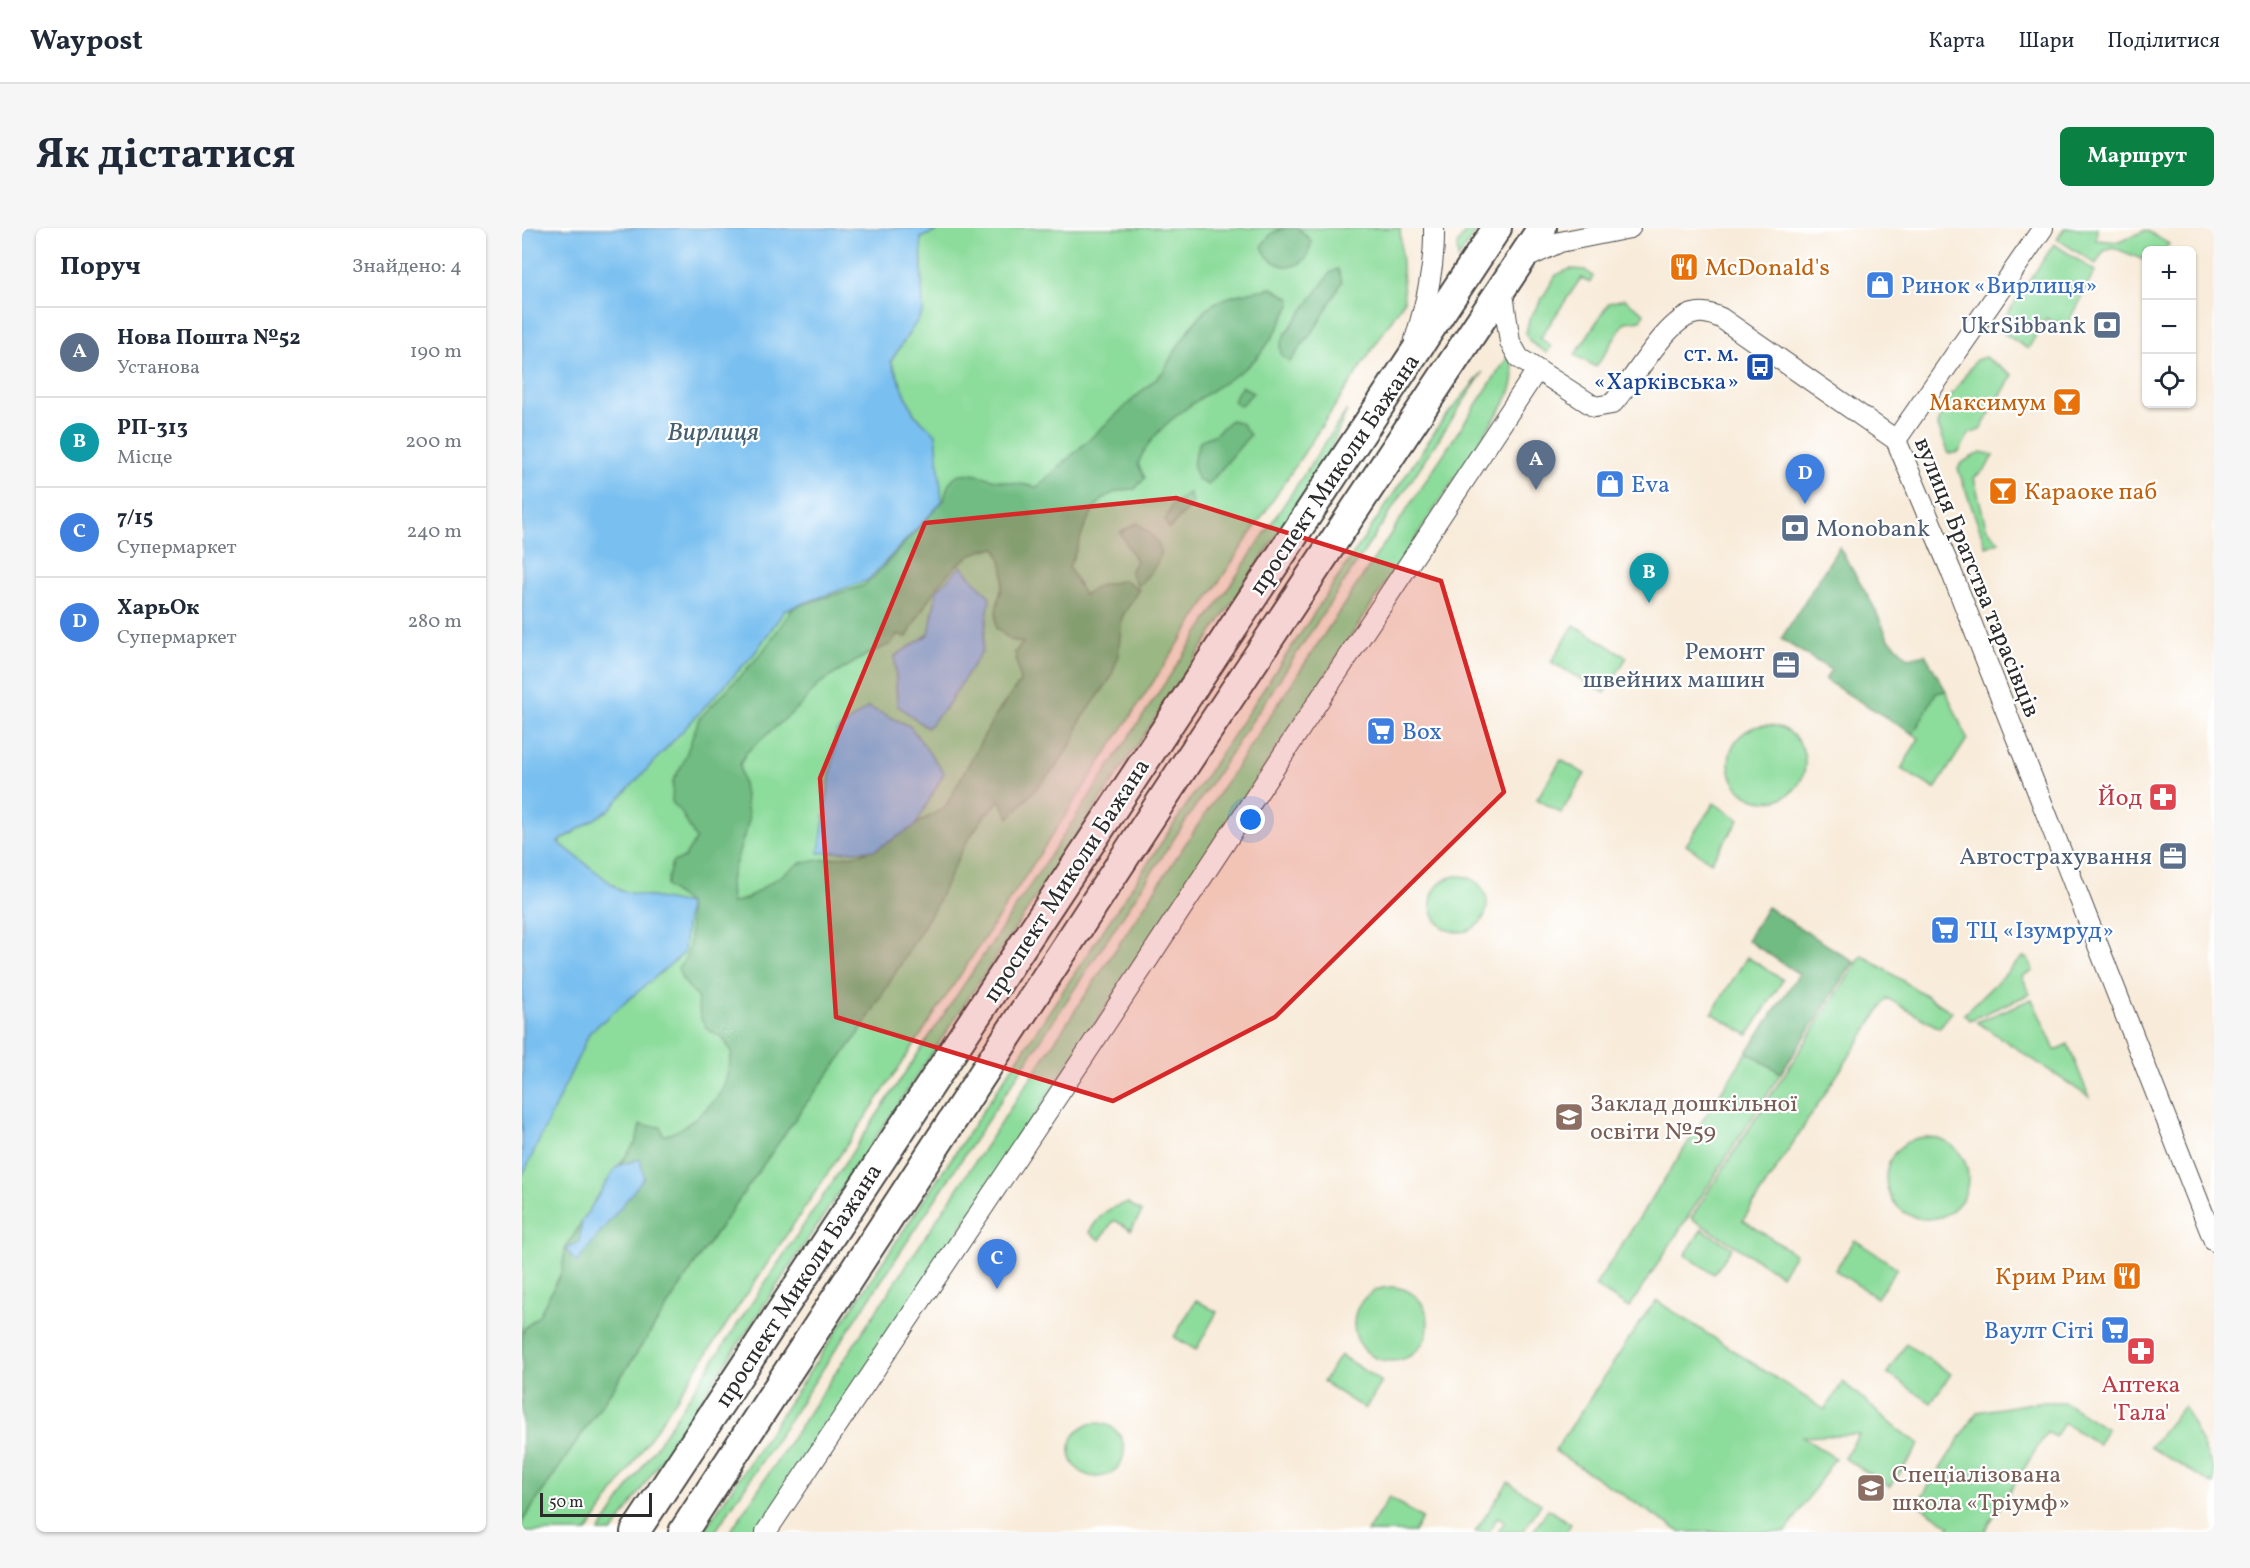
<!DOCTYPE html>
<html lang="uk">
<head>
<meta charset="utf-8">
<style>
  body { margin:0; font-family:Vollkorn,serif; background:#f6f6f7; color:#1f2937 }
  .controls { position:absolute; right:18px; top:18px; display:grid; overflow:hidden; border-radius:9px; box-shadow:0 2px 4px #0004 }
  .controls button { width:54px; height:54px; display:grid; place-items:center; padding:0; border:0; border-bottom:2px solid #e0e1e3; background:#fff; color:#1f2937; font:30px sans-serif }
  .scale { position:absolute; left:18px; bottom:15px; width:112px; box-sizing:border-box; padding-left:6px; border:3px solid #2b2b2b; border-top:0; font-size:16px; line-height:21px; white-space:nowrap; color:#2b2b2b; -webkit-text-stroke:4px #fff; paint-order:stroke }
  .you { position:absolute; left:729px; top:592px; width:21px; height:21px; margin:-15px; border:4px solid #fff; border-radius:50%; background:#1a73e8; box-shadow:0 0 0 9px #1a73e833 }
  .badge { display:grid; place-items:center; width:39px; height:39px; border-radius:50%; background:#0b8043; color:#fff; font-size:20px; font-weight:700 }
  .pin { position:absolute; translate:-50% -50px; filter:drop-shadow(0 2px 3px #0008) }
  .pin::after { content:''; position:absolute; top:32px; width:21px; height:18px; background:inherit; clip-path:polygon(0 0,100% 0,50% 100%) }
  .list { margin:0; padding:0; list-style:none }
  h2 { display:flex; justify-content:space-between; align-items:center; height:78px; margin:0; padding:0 24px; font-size:26px }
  h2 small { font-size:20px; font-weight:400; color:#747a83 }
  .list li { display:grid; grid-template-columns:39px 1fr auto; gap:18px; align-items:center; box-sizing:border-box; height:90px; padding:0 24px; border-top:2px solid #e0e1e3 }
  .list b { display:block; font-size:22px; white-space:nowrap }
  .list p { margin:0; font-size:20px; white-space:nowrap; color:#747a83 }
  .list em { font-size:20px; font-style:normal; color:#747a83 }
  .icon { flex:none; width:33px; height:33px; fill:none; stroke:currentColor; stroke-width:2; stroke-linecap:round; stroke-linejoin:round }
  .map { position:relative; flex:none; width:1692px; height:1304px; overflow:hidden; border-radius:9px }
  header { display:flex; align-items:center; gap:36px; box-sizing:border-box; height:84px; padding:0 30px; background:#fff; border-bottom:2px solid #e0e1e3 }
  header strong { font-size:28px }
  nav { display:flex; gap:33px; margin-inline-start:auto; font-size:21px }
  .intro { display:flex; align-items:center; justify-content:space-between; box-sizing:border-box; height:144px; padding:0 36px }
  h1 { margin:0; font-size:42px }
  .button { padding:15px 27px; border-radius:9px; background:#0b8043; color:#fff; font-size:21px; font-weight:700 }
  main { display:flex; gap:36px; padding:0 36px }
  aside { flex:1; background:#fff; border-radius:9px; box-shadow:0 2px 4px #0004 }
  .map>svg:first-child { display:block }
  .green { fill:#8cdc9b; stroke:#5c8463; stroke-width:1.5 }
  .forest { fill:#71bc83; stroke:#4e7457; stroke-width:1.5; fill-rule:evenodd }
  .water { fill:#79bff0; stroke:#52758e; stroke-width:1.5 }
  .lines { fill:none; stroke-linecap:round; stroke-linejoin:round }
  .minor-casing { stroke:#4a4845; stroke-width:22 }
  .highway-casing { stroke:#4a4845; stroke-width:32 }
  .minor { stroke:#fff; stroke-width:20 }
  .highway { stroke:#fff; stroke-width:28 }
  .marked { fill:#d62828; fill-opacity:0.2; stroke:#d62828; stroke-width:4.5; stroke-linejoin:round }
  .labels { text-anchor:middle; stroke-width:4.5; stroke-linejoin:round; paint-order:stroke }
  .food-label { font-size:24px; fill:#c56008; stroke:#fff; text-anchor:start }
  .shop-label { font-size:24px; fill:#366cbe; stroke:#fff; text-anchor:start }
  .service-label { font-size:24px; fill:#4e5e75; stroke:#fff; text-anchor:end }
  .transit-label { font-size:24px; fill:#164399; stroke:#fff; text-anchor:end }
  .street-label { font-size:24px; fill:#2b2b2b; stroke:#fff }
  .health-label { font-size:24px; fill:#be3a42; stroke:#fff; text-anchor:end }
  .education-label { font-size:24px; fill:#785e54; stroke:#fff; text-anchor:start }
  .water-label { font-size:26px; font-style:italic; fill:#465f70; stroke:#fff }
</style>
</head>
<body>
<header>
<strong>Waypost</strong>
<nav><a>Карта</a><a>Шари</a><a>Поділитися</a></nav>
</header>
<div class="intro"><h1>Як дістатися</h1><a class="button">Маршрут</a></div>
<main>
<aside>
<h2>Поруч<small>Знайдено: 4</small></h2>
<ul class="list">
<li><span class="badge" style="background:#5c6f8a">A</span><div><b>Нова Пошта №52</b><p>Установа</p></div><em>190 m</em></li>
<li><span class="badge" style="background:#0f9aa8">B</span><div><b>РП-313</b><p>Місце</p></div><em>200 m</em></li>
<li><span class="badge" style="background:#3f7fe0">C</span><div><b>7/15</b><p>Супермаркет</p></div><em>240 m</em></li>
<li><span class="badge" style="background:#3f7fe0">D</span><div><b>ХарьОк</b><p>Супермаркет</p></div><em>280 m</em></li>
</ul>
</aside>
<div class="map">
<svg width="1692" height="1304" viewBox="0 0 1692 1304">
  <rect width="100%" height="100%" fill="#fff"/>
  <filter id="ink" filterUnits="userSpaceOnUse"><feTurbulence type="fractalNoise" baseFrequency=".0167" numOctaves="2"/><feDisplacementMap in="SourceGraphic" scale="12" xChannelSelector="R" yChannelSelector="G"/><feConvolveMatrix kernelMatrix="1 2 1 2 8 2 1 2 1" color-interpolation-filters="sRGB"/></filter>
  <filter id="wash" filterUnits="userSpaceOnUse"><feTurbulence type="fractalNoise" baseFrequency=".008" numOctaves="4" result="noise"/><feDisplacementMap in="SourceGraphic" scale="24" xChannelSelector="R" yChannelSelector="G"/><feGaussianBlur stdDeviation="1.35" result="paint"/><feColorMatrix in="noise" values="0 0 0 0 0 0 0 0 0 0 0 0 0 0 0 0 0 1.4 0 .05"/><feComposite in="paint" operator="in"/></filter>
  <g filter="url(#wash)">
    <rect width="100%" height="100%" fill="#f8ebd9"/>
    <!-- green -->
    <path class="green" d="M 414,0 L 878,0 L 882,73 L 398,808 L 65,1304 L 0,1304 L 0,863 L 99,663 L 75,645 L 48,632 L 36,614 L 51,605 L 404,198 L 392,186 L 369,133 L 391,99 L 400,38 L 399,10 L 413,4 Z
      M 946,0 L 956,0 L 936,31 L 935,17 Z
      M 1543,0 L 1575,0 L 1574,12 L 1597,14 L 1624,2 L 1647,16 L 1642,22 L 1624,22 L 1624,33 L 1590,19 L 1581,24 L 1574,36 L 1535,11 Z
      M 1532,16 L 1573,43 L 1543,100 L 1524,90 L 1506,121 L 1481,105 L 1478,96 Z
      M 1048,41 L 1063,42 L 1071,48 L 1068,55 L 1059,50 L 1018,110 L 1029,118 L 1025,125 L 1008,114 L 1004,105 L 1007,92 L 1034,47 Z
      M 1102,71 L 1122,85 L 1119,92 L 1103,94 L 1074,139 L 1053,127 L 1087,75 Z
      M 987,127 C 995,144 992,157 984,173 L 238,1304 L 208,1304 Z
      M 1463,129 L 1491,147 L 1458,202 L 1447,206 L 1437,224 L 1427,226 L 1416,198 L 1420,181 L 1454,132 Z
      M 961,144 L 193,1304 L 181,1304 L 920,193 Z
      M 825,182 L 802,237 L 91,1304 L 77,1304 Z
      M 1459,224 L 1472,227 L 1464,240 L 1452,250 L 1464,299 L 1477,314 L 1464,319 L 1436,241 L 1439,235 Z
      M 1052,397 L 1105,429 L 1083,465 L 1029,434 Z
      M 1424,463 L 1445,511 L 1413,561 L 1379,541 L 1397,510 L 1391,506 L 1414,465 Z
      M1207 535a38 38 0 1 1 76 0a38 38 0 1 1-76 0Z
      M 1039,532 L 1063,546 L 1039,585 L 1015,571 Z
      M 1192,575 L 1217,592 L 1189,634 L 1164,617 Z
      M909 676a28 28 0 1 1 56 0a28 28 0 1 1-56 0Z
      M 1340,727 L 1430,784 L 1417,800 L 1365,770 L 1221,992 L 1273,1026 L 1259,1047 L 1169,990 Z
      M 1225,729 L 1261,752 L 1226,807 L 1190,785 Z
      M 1501,729 L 1506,730 L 1511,743 L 1500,748 L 1508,766 L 1448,792 L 1442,786 Z
      M 1510,771 L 1533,822 L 1546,816 L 1567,869 L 1455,794 Z
      M 1225,824 L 1259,845 L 1107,1080 L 1073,1058 Z
      M1364 950a41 41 0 1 1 82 0a41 41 0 1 1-82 0Z
      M 606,975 L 620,984 L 609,1002 L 594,993 L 591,993 L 578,1012 L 567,1004 C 578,987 585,979 606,975 Z
      M 1180,1001 L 1210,1020 L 1192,1046 L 1163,1027 Z
      M 1333,1012 L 1375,1040 L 1355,1070 L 1313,1042 Z
      M832 1096a37 37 0 1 1 74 0a37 37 0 1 1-74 0Z
      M 674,1072 L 695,1084 L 674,1122 L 652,1109 Z
      M 1135,1073 L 1303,1182 L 1321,1154 L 1378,1203 L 1398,1216 L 1368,1259 L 1322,1230 L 1337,1206 L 1280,1209 L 1313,1230 L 1264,1304 L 1158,1304 L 1033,1223 L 1125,1084 Z
      M 1384,1116 L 1429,1146 L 1409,1175 L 1365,1145 Z
      M 818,1127 L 860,1154 L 843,1181 L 801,1154 Z
      M 1516,1174 L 1542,1174 L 1585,1201 L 1576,1216 L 1542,1195 L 1533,1209 L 1525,1204 L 1462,1304 L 1425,1304 L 1428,1298 L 1395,1276 L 1455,1184 Z
      M 1662,1178 L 1692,1242 L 1692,1257 L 1628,1219 Z
      M548 1222a27 27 0 1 1 54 0a27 27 0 1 1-54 0Z
      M 986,1254 L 1019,1276 L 1001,1304 L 976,1304 L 983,1294 L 976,1289 L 966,1304 L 953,1304 Z
      M 867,1269 L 900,1290 L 892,1304 L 845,1304 Z
      M 1026,1281 L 1049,1296 L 1044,1304 L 1011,1304 Z"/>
    <!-- forest -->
    <path class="forest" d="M 762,0 L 776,0 L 790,14 C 787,20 787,27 782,32 C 768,46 743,35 740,17 L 750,5 Z
      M 816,41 L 820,54 L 796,96 L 768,134 L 759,127 L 758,118 L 762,108 L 809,44 Z
      M 750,60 L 769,71 L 768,77 C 758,98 742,127 722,141 C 686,167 633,192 616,236 L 623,250 L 613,261 C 565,261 564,305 547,339 L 562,367 L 576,358 L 602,352 L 617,361 L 600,389 L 596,428 L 589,450 L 557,495 L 553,510 L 534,539 L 487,590 L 478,572 L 463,587 L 442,618 L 412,681 L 336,807 L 280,881 L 176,1031 L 111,1131 L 0,1294 L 0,1108 L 3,1100 L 17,1087 L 40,1043 L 43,1021 L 85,954 L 114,914 L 118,897 L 139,899 L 141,907 C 159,906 196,874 202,857 C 206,848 207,835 210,825 L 201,810 L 185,801 L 178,788 L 175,769 L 160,751 L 156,740 C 173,724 168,698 166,676 L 144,658 L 150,634 L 162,630 L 174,611 L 159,584 L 150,574 L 151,553 L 161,535 L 177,491 L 239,426 L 272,379 L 341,358 L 352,349 L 422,272 C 428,241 441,242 467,250 C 482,254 499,256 515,259 L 641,144 C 649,128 676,85 691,76 C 708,66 731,64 750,60 ZM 474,320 C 492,358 471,363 474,400 L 489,412 L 501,415 L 493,424 L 498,454 L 473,488 L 423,579 L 365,614 L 339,626 L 278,635 L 224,671 L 209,675 L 208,653 L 227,592 L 218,537 L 224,525 L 279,477 L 298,455 L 346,426 L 369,416 L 375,406 L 385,409 C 403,375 431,322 474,320 Z
      M 720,158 L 731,165 L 718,178 L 712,174 L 713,168 Z
      M 709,192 L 719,195 L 728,207 L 686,257 L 676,252 C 668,235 672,228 679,212 L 692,207 Z
      M 667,265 L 671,276 L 647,301 L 643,293 L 650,277 Z
      M 615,295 C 649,318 642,332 616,358 L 608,344 L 614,333 L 598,304 Z
      M 1317,319 L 1351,377 L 1366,410 L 1387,430 L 1403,426 L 1424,463 L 1414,465 L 1391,506 L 1303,452 L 1309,442 L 1259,411 Z
      M 1245,679 L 1332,734 L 1259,845 L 1225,824 L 1277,746 L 1225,712 Z"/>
    <!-- water -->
    <path class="water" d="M 0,0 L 421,0 L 399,10 L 401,84 L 369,133 L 392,186 L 414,206 L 420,274 L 346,352 L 263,382 L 232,426 L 87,582 L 36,614 L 99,663 L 166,676 L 162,725 L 68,804 L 0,949 Z
      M 439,338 L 468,369 L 460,423 L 425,478 L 405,500 L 375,477 L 373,428 L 407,406 L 415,362 Z
      M 346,479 L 388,498 L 422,545 L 393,598 L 353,622 L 297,625 L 315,503 Z
      M 118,931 L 122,949 C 101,979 76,1005 55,1035 L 43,1021 L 57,1014 L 60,993 L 95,938 Z"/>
  </g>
  <g filter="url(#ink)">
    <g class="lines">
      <!-- minor casing -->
      <g class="minor-casing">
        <path id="minor" d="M 1000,32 L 1038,14 L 1108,0
          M 980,59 L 988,114 L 997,130 L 1073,179 L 1090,176 C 1111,154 1143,93 1171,86 C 1181,83 1189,86 1199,90 L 1374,212 L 1429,343 L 1692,1013
          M 893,112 C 904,75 913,39 912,0
          M 1374,212 L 1521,0
          M 244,1304 L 559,833 L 1015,142"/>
      </g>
      <!-- highway casing -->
      <g class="highway-casing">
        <path id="highway" d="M 113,1304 L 975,0
          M 161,1304 L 661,540 L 1020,0"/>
      </g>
      <!-- minor -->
      <use href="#minor" class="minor"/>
      <!-- highway -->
      <use href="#highway" class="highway"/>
    </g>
  </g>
  <!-- marked area -->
  <path class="marked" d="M 654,270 L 919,353 L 982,564 L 753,789 L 591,873 L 314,789 L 298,550 L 403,295 Z"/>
  <!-- icons -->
  <defs>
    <g id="restaurant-square" transform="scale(1.5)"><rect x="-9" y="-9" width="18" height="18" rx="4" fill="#e8710a" stroke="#fff"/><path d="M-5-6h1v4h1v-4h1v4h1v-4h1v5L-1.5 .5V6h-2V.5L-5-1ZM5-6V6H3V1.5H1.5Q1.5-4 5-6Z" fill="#fff"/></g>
    <g id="shop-square" transform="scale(1.5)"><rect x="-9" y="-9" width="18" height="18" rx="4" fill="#3f7fe0" stroke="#fff"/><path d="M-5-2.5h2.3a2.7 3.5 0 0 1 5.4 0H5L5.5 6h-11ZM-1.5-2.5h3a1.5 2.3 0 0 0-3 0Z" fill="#fff"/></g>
    <g id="bank-square" transform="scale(1.5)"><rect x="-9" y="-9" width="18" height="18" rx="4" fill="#5c6f8a" stroke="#fff"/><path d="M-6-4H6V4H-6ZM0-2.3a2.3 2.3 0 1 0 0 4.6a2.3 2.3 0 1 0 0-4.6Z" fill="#fff"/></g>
    <g id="bus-square" transform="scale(1.5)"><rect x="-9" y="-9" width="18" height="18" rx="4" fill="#1a4fb4" stroke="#fff"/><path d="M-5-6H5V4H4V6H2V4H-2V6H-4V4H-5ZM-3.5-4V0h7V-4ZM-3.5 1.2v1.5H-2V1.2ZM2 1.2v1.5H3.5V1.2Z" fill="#fff"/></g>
    <g id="bar-square" transform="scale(1.5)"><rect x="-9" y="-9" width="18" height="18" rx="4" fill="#e8710a" stroke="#fff"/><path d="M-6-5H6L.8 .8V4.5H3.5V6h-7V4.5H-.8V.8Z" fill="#fff"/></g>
    <g id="office-square" transform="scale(1.5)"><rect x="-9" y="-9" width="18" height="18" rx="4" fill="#5c6f8a" stroke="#fff"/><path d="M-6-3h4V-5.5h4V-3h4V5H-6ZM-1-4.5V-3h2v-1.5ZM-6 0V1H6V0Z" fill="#fff"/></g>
    <g id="supermarket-square" transform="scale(1.5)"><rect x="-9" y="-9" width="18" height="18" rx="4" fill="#3f7fe0" stroke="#fff"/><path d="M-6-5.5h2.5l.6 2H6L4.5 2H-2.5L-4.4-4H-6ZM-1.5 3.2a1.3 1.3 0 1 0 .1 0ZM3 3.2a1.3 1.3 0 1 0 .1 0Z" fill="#fff"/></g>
    <g id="pharmacy-square" transform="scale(1.5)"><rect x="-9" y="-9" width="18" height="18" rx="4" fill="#e0444e" stroke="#fff"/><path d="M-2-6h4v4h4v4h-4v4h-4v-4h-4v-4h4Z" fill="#fff"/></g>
    <g id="school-square" transform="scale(1.5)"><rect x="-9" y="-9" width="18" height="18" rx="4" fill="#8d6e63" stroke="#fff"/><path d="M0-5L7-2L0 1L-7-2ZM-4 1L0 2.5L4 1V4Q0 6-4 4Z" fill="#fff"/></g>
  </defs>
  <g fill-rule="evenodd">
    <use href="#restaurant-square" x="1162" y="39"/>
    <use href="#shop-square" x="1358" y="57"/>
    <use href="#bank-square" x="1585" y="97"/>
    <use href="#bus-square" x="1238" y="139"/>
    <use href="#bar-square" x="1545" y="174"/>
    <use href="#shop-square" x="1088" y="256"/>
    <use href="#bar-square" x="1481" y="263"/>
    <use href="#bank-square" x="1273" y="300"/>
    <use href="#office-square" x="1264" y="437"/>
    <use href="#supermarket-square" x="859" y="503"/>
    <use href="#pharmacy-square" x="1641" y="569"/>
    <use href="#office-square" x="1651" y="628"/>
    <use href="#supermarket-square" x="1423" y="702"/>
    <use href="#school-square" x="1047" y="889"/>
    <use href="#restaurant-square" x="1605" y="1048"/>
    <use href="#supermarket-square" x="1593" y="1102"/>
    <use href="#pharmacy-square" x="1619" y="1123"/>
    <use href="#school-square" x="1349" y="1260"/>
  </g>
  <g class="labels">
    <!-- food labels -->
    <g class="food-label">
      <text x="1183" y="47">McDonald's</text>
      <text x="1524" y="182" text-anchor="end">Максимум</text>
      <text x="1502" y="271">Караоке паб</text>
      <text x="1584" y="1056" text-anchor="end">Крим Рим</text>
    </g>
    <!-- shop labels -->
    <g class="shop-label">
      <text x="1379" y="65">Ринок «Вирлиця»</text>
      <text x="1109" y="264">Eva</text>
      <text x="880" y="511">Box</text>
      <text x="1444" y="710">ТЦ «Ізумруд»</text>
      <text x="1572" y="1110" text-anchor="end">Ваулт Сіті</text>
    </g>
    <!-- service labels -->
    <g class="service-label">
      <text x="1564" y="105">UkrSibbank</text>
      <text x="1294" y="308" text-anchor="start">Monobank</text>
      <text x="1243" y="431">Ремонт<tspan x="1243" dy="28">швейних машин</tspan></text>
      <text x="1630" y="636">Автострахування</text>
    </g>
    <!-- transit labels -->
    <g class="transit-label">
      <text x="1217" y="133">ст. м.<tspan x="1217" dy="28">«Харківська»</tspan></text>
    </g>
    <!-- street labels -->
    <g class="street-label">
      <text transform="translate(812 246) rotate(-56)" y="8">проспект Миколи Бажана</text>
      <text transform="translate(1456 349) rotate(68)" y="8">вулиця Братства тарасівців</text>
      <text transform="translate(544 652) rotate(-57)" y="8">проспект Миколи Бажана</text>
      <text transform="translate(276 1057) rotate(-57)" y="8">проспект Миколи Бажана</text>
    </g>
    <!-- health labels -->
    <g class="health-label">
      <text x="1620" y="577">Йод</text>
      <text x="1619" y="1164" text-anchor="middle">Аптека<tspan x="1619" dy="28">'Гала'</tspan></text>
    </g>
    <!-- education labels -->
    <g class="education-label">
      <text x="1068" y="883">Заклад дошкільної<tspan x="1068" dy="28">освіти №59</tspan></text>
      <text x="1370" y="1254">Спеціалізована<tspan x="1370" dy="28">школа «Тріумф»</tspan></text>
    </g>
    <!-- water labels -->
    <g class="water-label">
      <text x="191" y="212">Вирлиця</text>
    </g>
  </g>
</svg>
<div class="controls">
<button>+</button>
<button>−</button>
<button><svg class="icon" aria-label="locate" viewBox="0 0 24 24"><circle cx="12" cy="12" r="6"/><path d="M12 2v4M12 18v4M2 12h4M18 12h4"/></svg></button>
</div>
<div class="scale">50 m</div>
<div class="you"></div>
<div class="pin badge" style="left:1014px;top:262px;background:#5c6f8a">A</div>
<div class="pin badge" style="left:1127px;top:375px;background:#0f9aa8">B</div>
<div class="pin badge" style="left:475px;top:1061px;background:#3f7fe0">C</div>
<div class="pin badge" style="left:1283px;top:276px;background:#3f7fe0">D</div>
</div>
</main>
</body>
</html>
